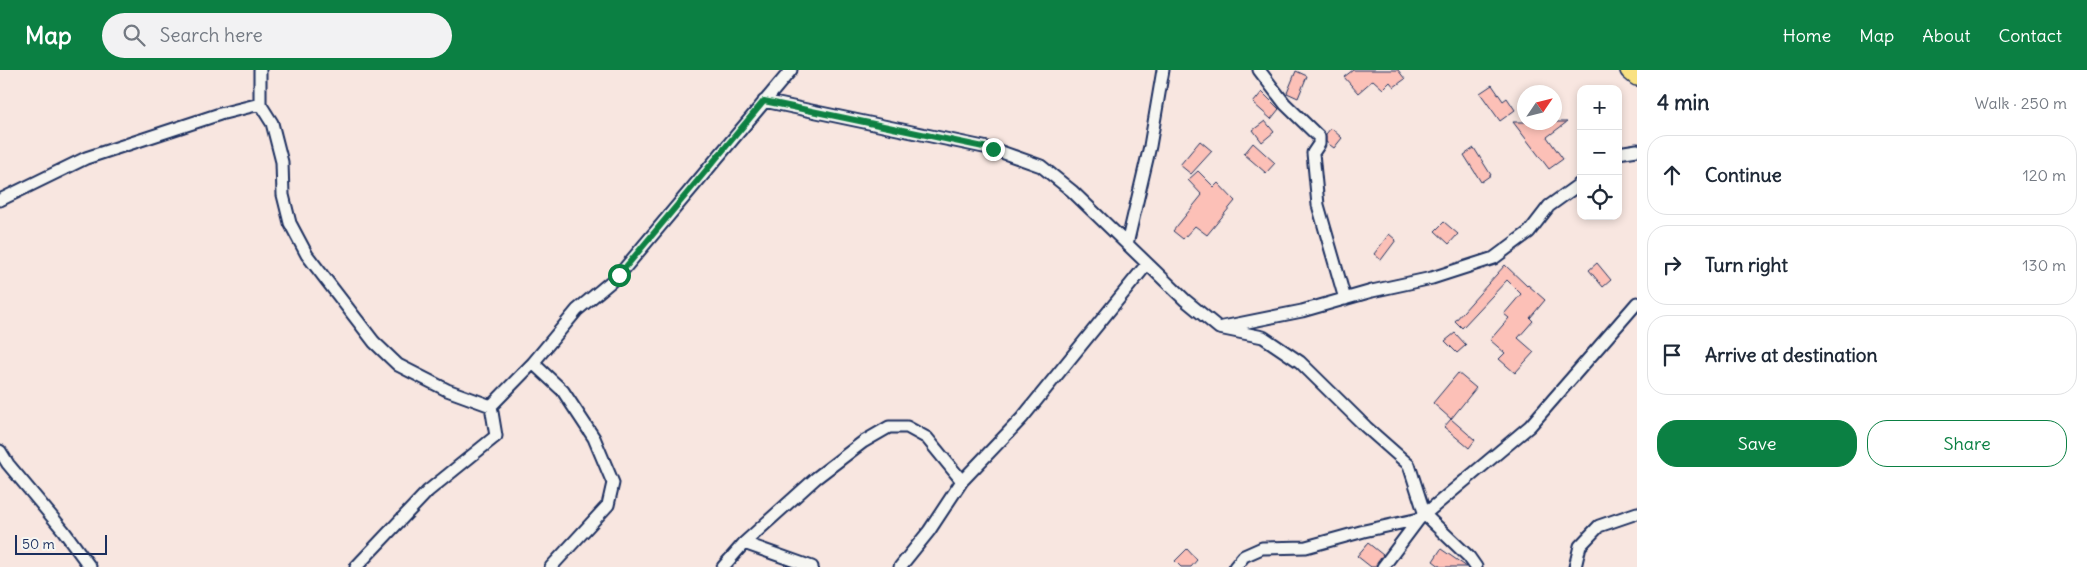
<!DOCTYPE html>
<html lang="en">
<head>
<meta charset="utf-8">
<style>
  body { margin:0; font-family:Delius,sans-serif; background:#f2f2f3; color:#1f2937 }
  .controls { position:absolute; right:15px; top:15px; display:grid; overflow:hidden; border-radius:10px; box-shadow:0 2px 8px #0003 }
  .controls button { width:45px; height:45px; display:grid; place-items:center; padding:0; border:0; border-bottom:1px solid #e0e1e3; background:#fff; color:#1f2937; font:25px sans-serif }
  .compass { position:absolute; left:1517px; top:15px; width:45px; height:45px; border-radius:50%; background:#fff; box-shadow:0 2px 8px #0003; rotate:55deg }
  .scale { position:absolute; left:15px; bottom:12px; width:92px; box-sizing:border-box; padding-left:5px; border:2px solid #1b2f5e; border-top:0; font-size:14px; line-height:18px; white-space:nowrap; color:#1b2f5e; -webkit-text-stroke:4px #f6f6f2; paint-order:stroke }
  .stop { position:absolute; width:15px; height:15px; margin:-11px; border:4px solid #0b8043; border-radius:50%; background:#fff }
  .stop.end { background:#0b8043; border-color:#fff; box-shadow:0 1px 5px #0008 }
  .list { margin:0; padding:0; list-style:none }
  h2 { display:flex; justify-content:space-between; align-items:center; height:65px; margin:0; padding:0 20px; font-size:21px }
  h2 small { font-size:16px; font-weight:400; color:#747a83 }
  .list li { display:grid; grid-template-columns:32px 1fr auto; gap:15px; align-items:center; box-sizing:border-box; height:80px; margin:0 10px 10px; padding:0 10px; border:1px solid #e0e1e3; border-radius:20px }
  .list b { display:block; font-size:19px; white-space:nowrap }
  .list em { font-size:16px; font-style:normal; color:#747a83 }
  .actions { display:flex; gap:10px; padding:15px 20px }
  .actions a { flex:1; padding:11px 0; border:1px solid #0b8043; border-radius:20px; text-align:center; font-size:18px; color:#0b8043 }
  .actions .main { background:#0b8043; color:#fff }
  .icon { flex:none; width:28px; height:28px; fill:none; stroke:currentColor; stroke-width:2; stroke-linecap:round; stroke-linejoin:round }
  .map { position:relative; flex:none; width:1637px; height:497px; overflow:hidden }
  header { display:flex; align-items:center; gap:30px; box-sizing:border-box; height:70px; padding:0 25px; background:#0b8043; color:#fff }
  header strong { font-size:24px }
  nav { display:flex; gap:28px; margin-inline-start:auto; font-size:18px }
  .search { width:350px; height:45px; background:#f2f2f3; display:flex; align-items:center; gap:12px; box-sizing:border-box; padding:0 18px; border-radius:28px; color:#747a83; font-size:19px }
  main { display:flex }
  aside { flex:1; background:#fff }
  .map>svg:first-child { display:block }
  .building { fill:#fcc0b7; stroke:#1b2f5e }
  .lines { fill:none; stroke-linecap:round; stroke-linejoin:round }
  .street-casing { stroke:#1b2f5e; stroke-width:15 }
  .primary-casing { stroke:#1b2f5e; stroke-width:22 }
  .street { stroke:#f6f6f2; stroke-width:11 }
  .primary { stroke:#f9e181; stroke-width:19 }
  .route { stroke:#0b8043; stroke-width:6 }
</style>
</head>
<body>
<header>
<strong>Map</strong>
<div class="search"><svg class="icon" aria-label="search" viewBox="0 0 24 24"><circle cx="10" cy="10" r="6"/><path d="M15 15l6 6"/></svg>Search here</div>
<nav><a>Home</a><a>Map</a><a>About</a><a>Contact</a></nav>
</header>
<main>
<div class="map">
<svg width="1637" height="497" viewBox="0 0 1637 497">
  <rect width="100%" height="100%" fill="#f8e6e0"/>
  <filter id="ink" filterUnits="userSpaceOnUse"><feTurbulence type="fractalNoise" baseFrequency=".02" numOctaves="2"/><feDisplacementMap in="SourceGraphic" scale="10" xChannelSelector="R" yChannelSelector="G"/><feConvolveMatrix kernelMatrix="1 2 1 2 8 2 1 2 1" color-interpolation-filters="sRGB"/></filter>
  <g filter="url(#ink)">
    <!-- building -->
    <path class="building" d="M 1353,0 L 1398,0 L 1405,9 L 1394,17 L 1390,12 L 1383,19 L 1373,10 L 1358,23 L 1344,7 Z
      M 1296,1 L 1307,6 L 1298,28 L 1287,23 Z
      M 1492,15 L 1503,31 L 1507,28 L 1515,40 L 1500,51 L 1480,23 Z
      M 1262,22 L 1279,39 L 1271,49 L 1253,33 Z
      M 1265,51 L 1274,62 L 1262,72 L 1253,60 Z
      M 1513,52 L 1567,52 L 1547,67 L 1563,89 L 1549,99 Z
      M 1331,58 L 1342,68 L 1334,78 L 1326,72 L 1326,64 Z
      M 1200,71 L 1212,81 L 1191,104 L 1180,95 Z
      M 1253,73 L 1275,93 L 1266,103 L 1244,84 Z
      M 1474,78 L 1491,105 L 1481,112 L 1464,85 Z
      M 1198,101 L 1214,117 L 1218,113 L 1235,131 L 1207,165 L 1195,156 L 1183,169 L 1173,161 L 1202,125 L 1188,110 Z
      M 1444,152 L 1458,164 L 1449,174 L 1435,161 Z
      M 1389,164 L 1396,170 L 1381,190 L 1374,184 Z
      M 1597,193 L 1611,210 L 1603,217 L 1589,200 Z
      M 1505,195 L 1527,216 L 1528,215 L 1545,230 L 1530,248 L 1533,251 L 1518,268 L 1534,282 L 1515,303 L 1499,289 L 1505,283 L 1490,270 L 1509,248 L 1504,244 L 1521,224 L 1507,210 L 1462,258 L 1455,251 Z
      M 1455,263 L 1466,275 L 1457,283 L 1445,271 Z
      M 1458,303 L 1476,318 L 1451,349 L 1433,333 Z
      M 1451,349 L 1475,370 L 1469,378 L 1444,357 Z
      M 1368,473 L 1383,485 L 1376,497 L 1371,497 L 1357,486 Z
      M 1187,479 L 1197,490 L 1191,497 L 1181,497 L 1175,491 Z
      M 1441,479 L 1467,497 L 1441,497 L 1433,491 Z"/>
    <g class="lines">
      <!-- street casing -->
      <g class="street-casing">
        <path id="street" d="M 260,0 L 260,34 L 272,53 L 282,92 L 283,125 L 290,153 L 307,185 L 374,272 L 398,295 L 447,320 L 491,336
          M 1259,0 L 1285,34 L 1319,67 L 1319,74 L 1313,83 L 1318,135 L 1345,229
          M 764,31 L 993,79 L 1041,96 L 1072,121 L 1185,230 L 1219,258 L 1263,267 L 1300,292 L 1366,357 L 1409,395 L 1425,445 L 1469,487 L 1476,497
          M 1618,83 L 1637,80
          M 0,130 L 86,88 L 220,44 L 260,34
          M 1127,174 L 1150,76 L 1163,0
          M 1223,257 L 1302,241 L 1372,221 L 1432,208 L 1494,188 L 1529,162 L 1549,136 L 1581,113
          M 533,293 L 563,321 L 594,368 L 613,413 L 608,435 L 551,497
          M 0,381 L 8,394 L 63,460 L 90,497
          M 744,473 L 812,497
          M 356,497 L 428,421 L 496,366 L 491,336 L 533,293 L 577,240 L 619,205 L 791,0
          M 723,497 L 744,473 L 816,408 L 863,372 L 889,357 L 907,357 L 927,368 L 962,411
          M 900,497 L 929,461 L 962,411 L 1022,348 L 1147,194
          M 1235,497 L 1244,486 L 1262,478 L 1306,477 L 1364,461 L 1419,449
          M 1383,497 L 1419,449 L 1530,356 L 1637,233
          M 1575,497 L 1580,476 L 1599,456 L 1637,443"/>
      </g>
      <!-- primary casing -->
      <g class="primary-casing">
        <path id="primary" d="M 1630,0 L 1637,6"/>
      </g>
      <!-- street -->
      <use href="#street" class="street"/>
      <!-- primary -->
      <use href="#primary" class="primary"/>
    </g>
  </g>
  <g class="lines" filter="url(#ink)">
    <!-- route -->
    <path class="route" d="M 619,205 L 764,31 L 993,79"/>
  </g>
</svg>
<div class="controls">
<button>+</button>
<button>−</button>
<button><svg class="icon" aria-label="locate" viewBox="0 0 24 24"><circle cx="12" cy="12" r="6"/><path d="M12 2v4M12 18v4M2 12h4M18 12h4"/></svg></button>
</div>
<svg class="compass" viewBox="-18 -18 36 36"><path d="M0-13l5 13h-10z" fill="#e53935"/><path d="M0 13l5-13h-10z" fill="#747a83"/></svg>
<div class="scale">50 m</div>
<div class="stop" style="left:619px;top:205px"></div>
<div class="stop end" style="left:993px;top:79px"></div>
</div>
<aside>
<h2>4 min<small>Walk · 250 m</small></h2>
<ul class="list">
<li><svg class="icon" aria-label="ahead" viewBox="0 0 24 24"><path d="M12 20V5M6 11l6-6 6 6"/></svg><div><b>Continue</b></div><em>120 m</em></li>
<li><svg class="icon" aria-label="right" viewBox="0 0 24 24"><path d="M7 20v-9h11M14 6l5 5-5 5"/></svg><div><b>Turn right</b></div><em>130 m</em></li>
<li><svg class="icon" aria-label="arrive" viewBox="0 0 24 24"><path d="M6 21V4h12l-3 4 3 4H6"/></svg><div><b>Arrive at destination</b></div></li>
</ul>
<div class="actions"><a class="main">Save</a><a>Share</a></div>
</aside>
</main>
</body>
</html>
